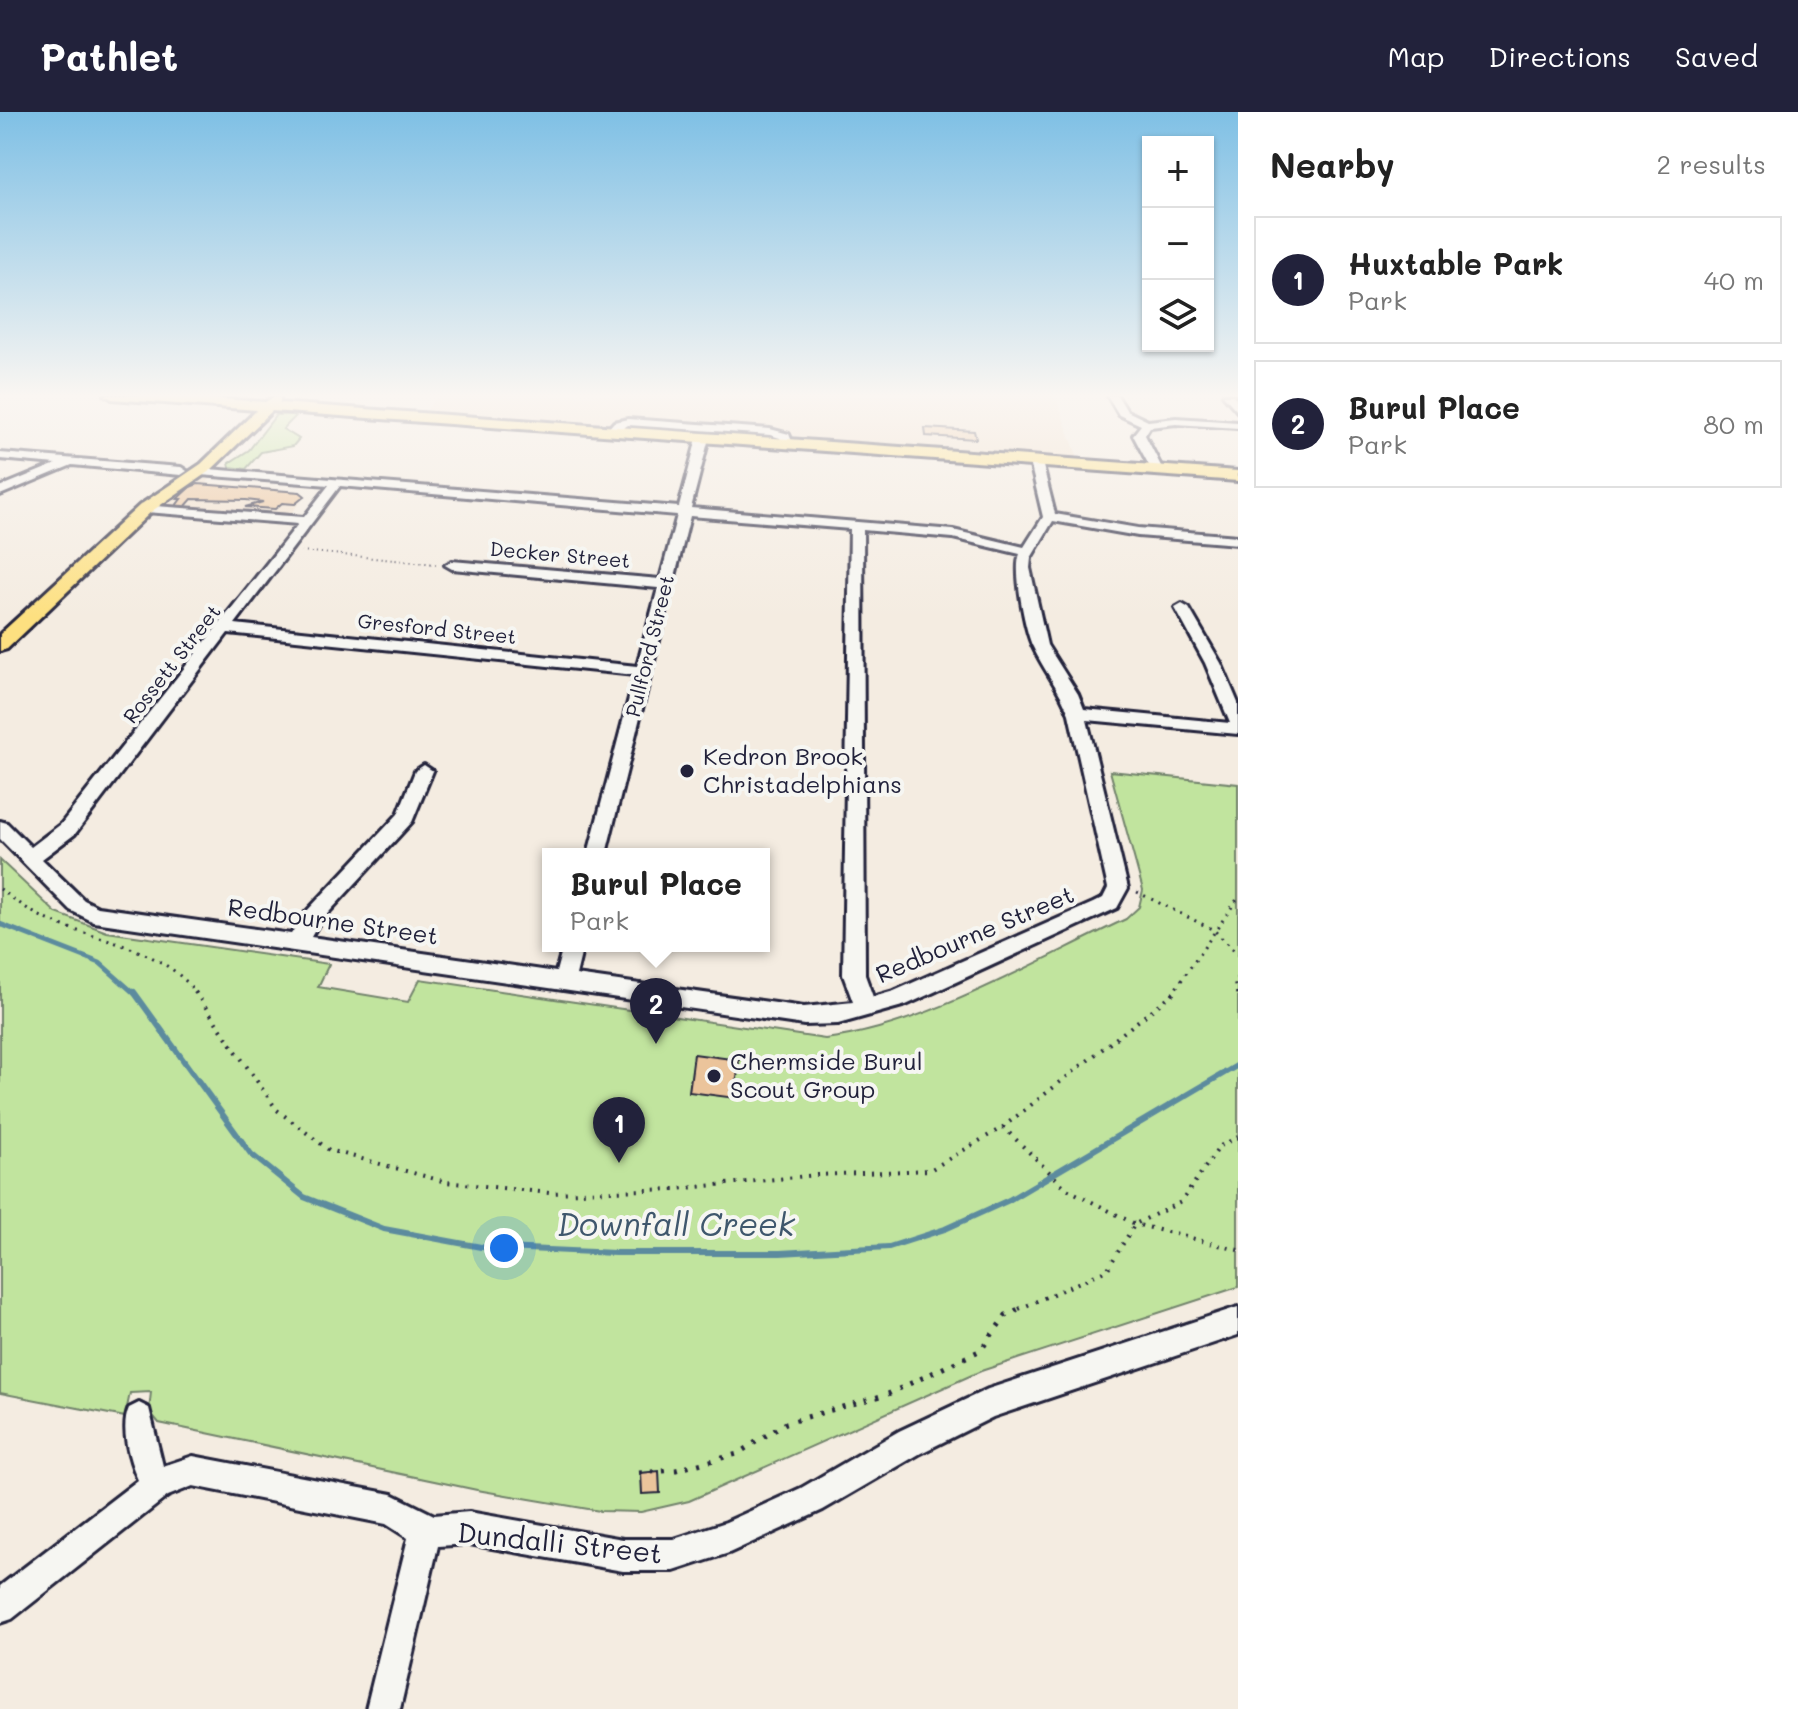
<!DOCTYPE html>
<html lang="en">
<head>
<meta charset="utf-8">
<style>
  body { margin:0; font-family:Mali,sans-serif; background:#f6f6f6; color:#222 }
  .controls { position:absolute; right:24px; top:24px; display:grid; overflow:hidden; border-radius:0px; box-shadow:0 2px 6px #0004 }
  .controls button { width:72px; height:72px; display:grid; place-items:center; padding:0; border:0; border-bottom:2px solid #e0e0e0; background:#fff; color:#222; font:40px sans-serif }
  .you { position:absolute; left:504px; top:1136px; width:28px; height:28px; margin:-20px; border:6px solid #fff; border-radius:50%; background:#1a73e8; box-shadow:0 0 0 12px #1a73e833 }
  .badge { display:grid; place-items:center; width:52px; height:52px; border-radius:50%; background:#22223b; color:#fff; font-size:26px; font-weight:700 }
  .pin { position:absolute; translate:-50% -66px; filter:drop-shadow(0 2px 4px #0008) }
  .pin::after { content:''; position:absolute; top:42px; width:28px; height:24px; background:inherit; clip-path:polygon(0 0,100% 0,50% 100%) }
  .popup { position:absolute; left:542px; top:736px; width:228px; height:104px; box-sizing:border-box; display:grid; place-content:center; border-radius:0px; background:#fff; filter:drop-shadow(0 2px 6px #0005); font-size:26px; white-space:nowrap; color:#767676 }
  .popup b { font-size:30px; color:#222 }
  .popup::after { content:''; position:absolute; left:50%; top:100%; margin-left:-16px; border:16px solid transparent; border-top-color:#fff }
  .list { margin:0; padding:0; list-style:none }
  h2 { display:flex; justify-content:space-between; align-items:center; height:104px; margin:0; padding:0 32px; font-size:34px }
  h2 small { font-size:26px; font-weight:400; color:#767676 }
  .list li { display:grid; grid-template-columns:52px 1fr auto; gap:24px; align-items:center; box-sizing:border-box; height:128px; margin:0 16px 16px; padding:0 16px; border:2px solid #e0e0e0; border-radius:0px }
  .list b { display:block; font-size:30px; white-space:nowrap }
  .list p { margin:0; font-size:26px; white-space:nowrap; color:#767676 }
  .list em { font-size:26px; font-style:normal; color:#767676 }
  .icon { flex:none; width:44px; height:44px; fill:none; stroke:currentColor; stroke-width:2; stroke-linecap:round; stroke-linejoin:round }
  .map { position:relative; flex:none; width:1238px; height:1597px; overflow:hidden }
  header { display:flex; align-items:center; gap:48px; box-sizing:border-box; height:112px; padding:0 40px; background:#22223b; color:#fff }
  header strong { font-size:38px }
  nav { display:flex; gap:44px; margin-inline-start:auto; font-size:28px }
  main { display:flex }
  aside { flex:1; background:#fff }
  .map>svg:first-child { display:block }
  .built { fill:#f1e0cc }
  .green { fill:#c1e49e; stroke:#72836c; stroke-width:2 }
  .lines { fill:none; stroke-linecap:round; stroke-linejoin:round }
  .stream-far1 { stroke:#5c8b9e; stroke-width:5 }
  .stream { stroke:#5c8b9e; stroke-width:6 }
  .building { fill:#ebc49b; stroke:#22223b; stroke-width:2 }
  .minor-casing { stroke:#22223b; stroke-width:6 }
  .major-casing { stroke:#22223b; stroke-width:6 }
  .path-far3 { stroke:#22223b; stroke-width:2; stroke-dasharray:1 4; stroke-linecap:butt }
  .path-far2 { stroke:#22223b; stroke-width:3; stroke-dasharray:2 6; stroke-linecap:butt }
  .path-far1 { stroke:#22223b; stroke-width:4; stroke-dasharray:2 7; stroke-linecap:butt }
  .path { stroke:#22223b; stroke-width:5; stroke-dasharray:3 9; stroke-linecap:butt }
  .minor { fill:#f6f6f2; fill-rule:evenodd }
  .major { fill:#fde080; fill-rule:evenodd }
  .poi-dot { fill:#22223b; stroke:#f6f6f2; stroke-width:3 }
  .labels { text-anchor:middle; stroke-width:8; stroke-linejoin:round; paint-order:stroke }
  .far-street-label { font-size:20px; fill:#22223b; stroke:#f6f6f2 }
  .poi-label { font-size:24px; fill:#22223b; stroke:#f6f6f2; text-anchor:start }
  .street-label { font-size:24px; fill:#22223b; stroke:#f6f6f2 }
  .near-street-label { font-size:28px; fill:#22223b; stroke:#f6f6f2 }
  .near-water-label { font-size:32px; font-style:italic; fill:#3f576d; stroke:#f6f6f2 }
</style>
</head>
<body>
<header>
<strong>Pathlet</strong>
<nav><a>Map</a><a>Directions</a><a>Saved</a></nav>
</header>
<main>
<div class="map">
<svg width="1238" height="1597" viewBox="0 0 1238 1597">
  <rect width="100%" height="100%" fill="#f4ece1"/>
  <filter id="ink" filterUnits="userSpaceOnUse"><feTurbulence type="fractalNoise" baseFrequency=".0125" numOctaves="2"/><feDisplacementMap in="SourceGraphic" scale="16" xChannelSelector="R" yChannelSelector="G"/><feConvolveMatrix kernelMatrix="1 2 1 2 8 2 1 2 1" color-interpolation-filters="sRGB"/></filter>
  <g filter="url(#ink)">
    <!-- built -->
    <path class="built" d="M 438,283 L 1055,283 L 1078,346 L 426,299 Z
      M 203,367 L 210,367 L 207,371 L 299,379 L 306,383 L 287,406 L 165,394 L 164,391 L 191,370 Z"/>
    <!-- green -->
    <path class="green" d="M 276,303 L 297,303 L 283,317 L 299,327 L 293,334 L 261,340 L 246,357 L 230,355 L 229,351 L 249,338 Z
      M 1110,659 L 1238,672 L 1238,1175 L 981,1259 L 689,1389 L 641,1400 L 600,1399 L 477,1378 L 159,1311 L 149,1299 L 151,1280 L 130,1281 L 125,1305 L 0,1281 L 0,748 L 56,801 L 107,820 L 329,852 L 318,875 L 408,890 L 420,867 L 825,927 C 924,915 1034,850 1126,807 L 1139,795 L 1143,778 Z"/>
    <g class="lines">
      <!-- stream-far1 -->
      <path class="stream-far1" d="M 0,812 L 100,851 L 135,882"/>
      <!-- stream -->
      <path class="stream" d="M 134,880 L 251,1042 L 304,1085 L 384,1117 L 481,1135 L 615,1141 L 780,1141 L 889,1135 L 945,1117 L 1009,1088 L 1238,953"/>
    </g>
    <!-- building -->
    <path class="building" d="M 925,316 L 974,319 L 976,327 L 926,324 Z
      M 198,372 L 300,380 L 305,384 L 295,392 L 282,391 L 275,397 L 245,395 L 263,390 L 246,388 L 192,387 L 185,395 L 175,395 L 181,387 L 177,387 L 190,375 Z
      M 694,942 L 739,948 L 735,986 L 689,980 Z
      M 659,1359 L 660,1381 L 642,1382 L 641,1361 Z"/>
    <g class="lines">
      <!-- minor casing -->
      <g class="minor-casing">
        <path id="minor" d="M 1107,283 L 1117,283 L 1127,299 L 1148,309 L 1176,306 L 1238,310 L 1238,316 L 1176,312 L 1150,315 L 1145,323 L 1163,358 L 1153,361 L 1133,323 L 1141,313 L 1119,303 Z
          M 1223,283 L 1233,283 L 1238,289 L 1238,300 Z
          M 628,307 L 770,317 L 789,322 L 793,332 L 783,334 L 780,326 L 770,323 L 628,313 L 616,321 L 606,319 L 614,310 Z
          M 703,323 L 709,326 L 691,396 L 953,418 L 1024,435 L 1043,405 L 1030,350 L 1036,346 L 1042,350 L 1055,402 L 1138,416 L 1238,424 L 1238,432 L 1138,424 L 1053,409 L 1031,446 L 1030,456 L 1047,533 L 1078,582 L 1084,597 L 1230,611 L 1205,551 L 1175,496 L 1182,492 L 1189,496 L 1221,551 L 1238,591 L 1238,622 L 1087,608 L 1128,776 L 1117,796 L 906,893 L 838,912 L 804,913 L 94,810 L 70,798 L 0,727 L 0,709 L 7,711 L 31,735 L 61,712 L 298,412 L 146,400 L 142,399 L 142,393 L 304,405 L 329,373 L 200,363 L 196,362 L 196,356 L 679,395 L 697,326 ZM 340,374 L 677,403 L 660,467 L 452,449 L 445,453 L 452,457 L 658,476 L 637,554 L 235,512 ZM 690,404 L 850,417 L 843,863 L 853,890 L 804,895 L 576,863 L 583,834 L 563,834 L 556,860 L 311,825 L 319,811 L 412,710 L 433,659 L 424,653 L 415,659 L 398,702 L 305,801 L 291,822 L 98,795 L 84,788 L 42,747 L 75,722 L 228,521 L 635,563 L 588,742 L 606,742 ZM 863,418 L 953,426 L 1020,442 C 1013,457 1025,519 1033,535 C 1044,559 1060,577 1069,602 L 1108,776 L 1103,786 L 1093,791 L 894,879 L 873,885 L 865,863 Z
          M 0,341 L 181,355 L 187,359 L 181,363 L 72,353 L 0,383 L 0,375 L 56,352 L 0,347 Z
          M 1238,1195 L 1238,1223 L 993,1305 L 921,1341 L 823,1398 L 729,1441 L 674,1459 L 623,1459 L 469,1432 L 438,1434 L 400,1597 L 366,1597 L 408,1426 L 386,1412 L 193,1374 L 168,1384 L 12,1507 L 0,1511 L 0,1474 L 138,1368 C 129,1348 120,1316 129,1296 L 139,1291 L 149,1296 L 163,1354 L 193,1344 L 392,1382 L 434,1403 L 469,1400 L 623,1427 L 674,1427 L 726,1410 L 801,1376 L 899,1319 L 988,1277 Z"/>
      </g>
      <!-- major casing -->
      <g class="major-casing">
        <path id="major" d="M 105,283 L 165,283 L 265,290 L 275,284 L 280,285 L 280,291 L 1238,359 L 1238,369 L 272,299 L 211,358 L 152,399 L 7,537 L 0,539 L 0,522 L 140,393 L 201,352 L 257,298 L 112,287 Z"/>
      </g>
      <!-- path-far3 -->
      <path class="path-far3" d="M 301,439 L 436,452"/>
      <!-- path-far2 -->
      <path class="path-far2" d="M 0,777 C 13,786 27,798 42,805 C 94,830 160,832 197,882
        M 1137,780 L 1214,818 L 1238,843
        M 1172,882 L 1238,786
        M 1237,882 L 1234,870 L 1238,866"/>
      <!-- path-far1 -->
      <path class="path-far1" d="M 195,880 L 277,998 L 329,1038 L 446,1070 L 549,1081 L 676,1077 L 817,1063 L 930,1058 L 1003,1015 L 1175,880
        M 1237,880 L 1238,884
        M 1003,1015 L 1067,1077 L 1135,1112 L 1238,1138
        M 1019,1197 L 1107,1158 L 1135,1112 L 1181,1090 L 1220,1034 L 1238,1025"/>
      <!-- path -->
      <path class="path" d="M 639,1361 L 676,1358 L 737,1342 L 786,1311 L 888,1282 L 981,1238 L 1006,1203 L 1023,1195"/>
      <!-- minor -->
      <use href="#minor" class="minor"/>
      <!-- major -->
      <use href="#major" class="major"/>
    </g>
  </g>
  <!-- sky -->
  <linearGradient id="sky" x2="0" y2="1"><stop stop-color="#7fc0e5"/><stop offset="0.56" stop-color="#faf6f2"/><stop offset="1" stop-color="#faf6f2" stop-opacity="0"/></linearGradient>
  <rect width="1238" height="506" fill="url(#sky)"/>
  <!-- markers -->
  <g class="poi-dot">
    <circle cx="687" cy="659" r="8"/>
    <circle cx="714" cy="964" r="8"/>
  </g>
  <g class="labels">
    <!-- far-street labels -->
    <g class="far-street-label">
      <text transform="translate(560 443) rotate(5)" y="7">Decker Street</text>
      <text transform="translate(437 517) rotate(6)" y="7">Gresford Street</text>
      <text transform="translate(650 534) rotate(-76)" y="7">Pullford Street</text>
      <text transform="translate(172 552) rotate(-52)" y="7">Rossett Street</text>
    </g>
    <!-- poi labels -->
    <g class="poi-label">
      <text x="703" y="653">Kedron Brook<tspan x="703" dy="28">Christadelphians</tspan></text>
      <text x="730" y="958">Chermside Burul<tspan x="730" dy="28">Scout Group</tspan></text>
    </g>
    <!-- street labels -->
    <g class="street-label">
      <text transform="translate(333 810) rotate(8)" y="8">Redbourne Street</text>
      <text transform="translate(975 823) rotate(-23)" y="8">Redbourne Street</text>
    </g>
    <!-- near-street labels -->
    <g class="near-street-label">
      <text transform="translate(560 1431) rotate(6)" y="10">Dundalli Street</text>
    </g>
    <!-- near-water labels -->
    <g class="near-water-label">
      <text x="676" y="1124">Downfall Creek</text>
    </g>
  </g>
</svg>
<div class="controls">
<button>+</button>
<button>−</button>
<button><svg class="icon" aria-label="layers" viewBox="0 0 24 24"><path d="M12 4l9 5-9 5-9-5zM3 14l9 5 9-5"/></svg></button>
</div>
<div class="you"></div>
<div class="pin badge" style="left:619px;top:1051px">1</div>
<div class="pin badge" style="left:656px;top:932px">2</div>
<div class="popup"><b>Burul Place</b>Park</div>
</div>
<aside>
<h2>Nearby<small>2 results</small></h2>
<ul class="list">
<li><span class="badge">1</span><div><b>Huxtable Park</b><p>Park</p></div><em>40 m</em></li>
<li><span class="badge">2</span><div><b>Burul Place</b><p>Park</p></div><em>80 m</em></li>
</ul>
</aside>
</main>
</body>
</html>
